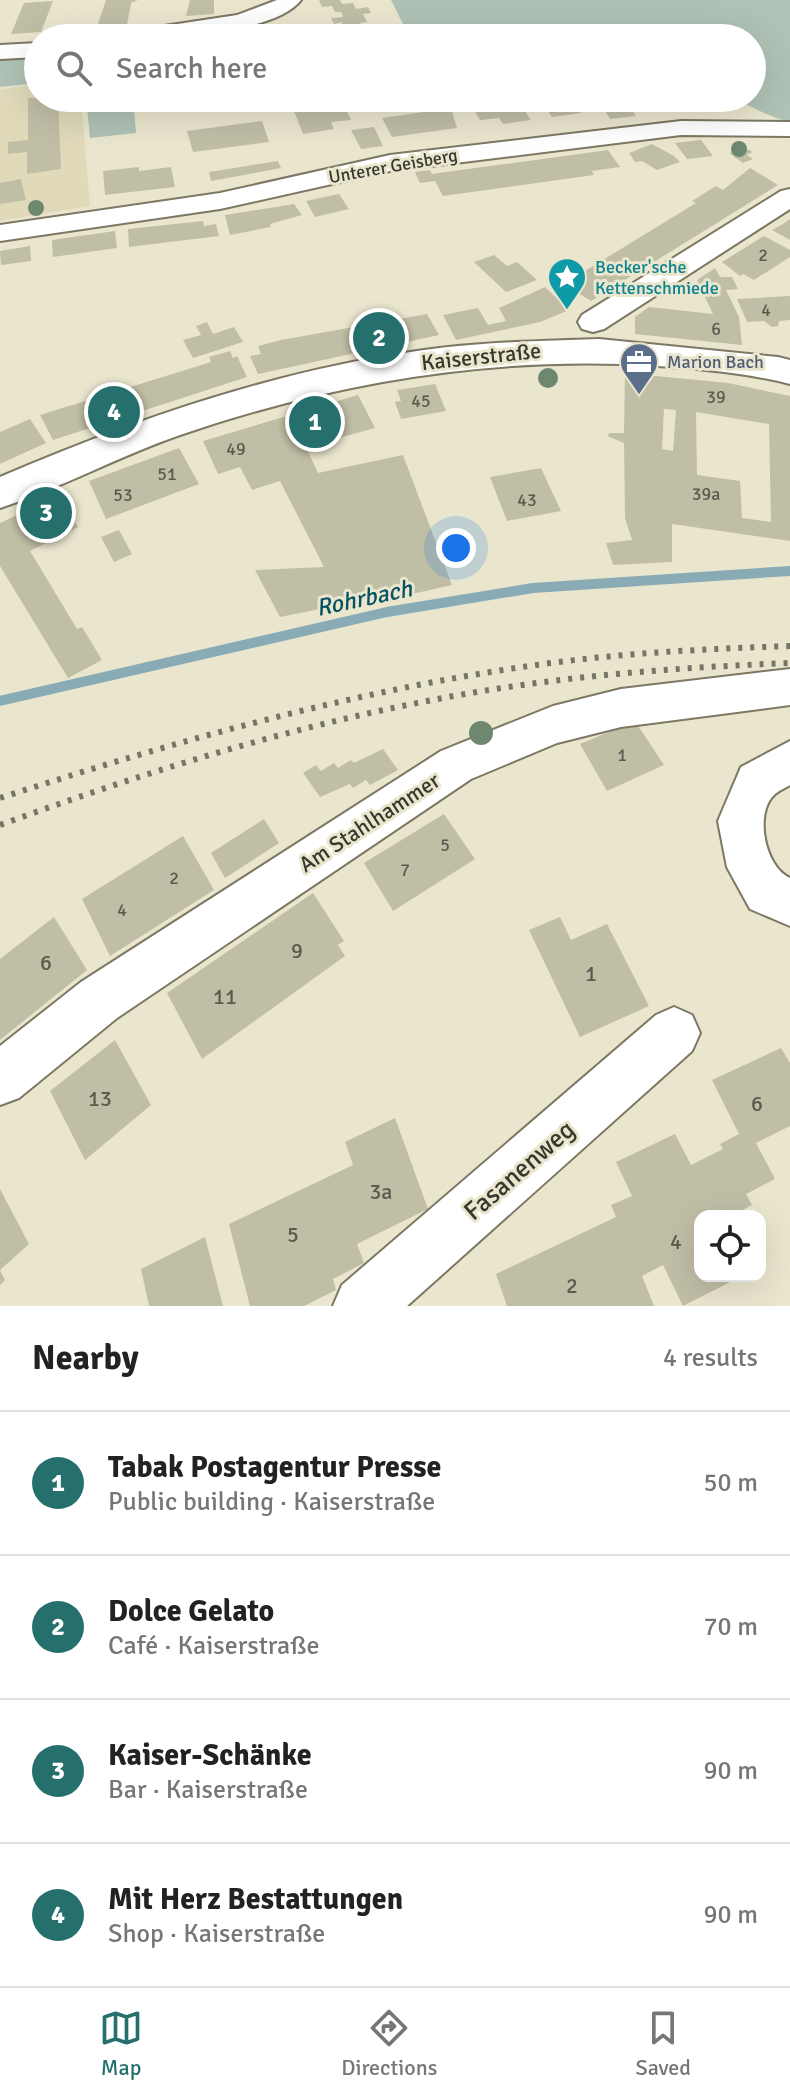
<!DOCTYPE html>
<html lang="en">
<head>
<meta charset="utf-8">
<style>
  body { margin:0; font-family:Signika,sans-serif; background:#f6f6f6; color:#222 }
  .controls { position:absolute; right:24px; bottom:24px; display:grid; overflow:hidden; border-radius:16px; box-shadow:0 8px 32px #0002 }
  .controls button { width:72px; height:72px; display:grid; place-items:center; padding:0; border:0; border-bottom:2px solid #e0e0e0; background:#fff; color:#222; font:40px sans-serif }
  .you { position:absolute; left:456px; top:548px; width:28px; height:28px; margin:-20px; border:6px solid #fff; border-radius:50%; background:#1a73e8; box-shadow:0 0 0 12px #1a73e833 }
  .badge { display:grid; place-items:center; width:52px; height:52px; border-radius:50%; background:#256f6d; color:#fff; font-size:26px; font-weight:700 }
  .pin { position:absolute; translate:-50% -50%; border:4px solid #fff; box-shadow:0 2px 8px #0006 }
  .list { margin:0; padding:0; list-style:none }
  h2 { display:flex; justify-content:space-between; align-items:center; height:104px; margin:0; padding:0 32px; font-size:34px }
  h2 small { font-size:26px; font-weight:400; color:#767676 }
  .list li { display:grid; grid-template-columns:52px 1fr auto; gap:24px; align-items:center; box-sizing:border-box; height:144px; padding:0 32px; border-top:2px solid #e0e0e0 }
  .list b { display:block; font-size:30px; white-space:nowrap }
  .list p { margin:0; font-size:26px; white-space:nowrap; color:#767676 }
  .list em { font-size:26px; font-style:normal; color:#767676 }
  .icon { flex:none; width:44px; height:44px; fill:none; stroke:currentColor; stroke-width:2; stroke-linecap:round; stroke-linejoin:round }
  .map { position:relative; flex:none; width:790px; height:1306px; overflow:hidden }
  .search { position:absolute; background:#fff; box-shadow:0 8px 32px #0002; left:24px; right:24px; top:24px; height:88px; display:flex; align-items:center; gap:20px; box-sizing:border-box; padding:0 28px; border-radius:44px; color:#767676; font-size:30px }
  .sheet { height:680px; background:#fff }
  nav { display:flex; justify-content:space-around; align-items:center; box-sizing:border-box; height:112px; border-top:2px solid #e0e0e0; background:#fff; font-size:22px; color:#767676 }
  nav a { display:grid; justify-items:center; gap:4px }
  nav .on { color:#256f6d }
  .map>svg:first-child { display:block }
  .built { fill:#e0dabb }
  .green { fill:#b0c2b5 }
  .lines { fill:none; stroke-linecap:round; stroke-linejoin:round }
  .stream { stroke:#88abb5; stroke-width:10 }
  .building { fill:#c1bea6; fill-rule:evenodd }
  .minor-casing { stroke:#7c7863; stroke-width:4 }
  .major-casing { stroke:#7c7863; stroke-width:4 }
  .minor { fill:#fff; fill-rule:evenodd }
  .major { fill:#fff; fill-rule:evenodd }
  .rail { stroke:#777566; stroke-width:6; stroke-dasharray:4 8; stroke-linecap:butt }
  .tree { fill:#6e886f }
  .labels { text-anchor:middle; stroke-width:6; stroke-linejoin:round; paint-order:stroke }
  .far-street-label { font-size:18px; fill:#39382e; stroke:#eae6ce }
  .number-label { font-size:18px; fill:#5b5a4c }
  .far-culture-label { font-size:18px; fill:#0d838f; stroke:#eae6ce; text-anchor:start }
  .far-service-label { font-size:18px; fill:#4e5e75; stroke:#eae6ce; text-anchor:start }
  .street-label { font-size:22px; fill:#39382e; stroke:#eae6ce }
  .near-number-label { font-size:22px; fill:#5b5a4c }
  .water-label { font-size:24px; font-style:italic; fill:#075262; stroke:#eae6ce }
  .near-street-label { font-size:26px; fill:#39382e; stroke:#eae6ce }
</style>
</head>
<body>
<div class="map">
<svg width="790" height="1306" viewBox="0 0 790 1306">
  <rect width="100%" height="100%" fill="#eae6ce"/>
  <!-- built -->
  <path class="built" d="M 38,85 L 38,98 L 81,98 L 90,206 L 0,221 L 0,89 Z"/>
  <!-- green -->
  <path class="green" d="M 391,0 L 790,0 L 790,121 C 770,119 754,106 734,100 L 599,98 L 752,98 L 752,38 L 410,38 Z
    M 38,54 L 38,83 L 0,87 L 0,57 Z
    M 86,98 L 133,98 L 136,133 L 90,138 Z"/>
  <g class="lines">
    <!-- stream -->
    <path class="stream" d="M 0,701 L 387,612 L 533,588 L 790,571"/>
  </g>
  <!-- building -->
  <path class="building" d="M 106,0 L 138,0 L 131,3 L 127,25 L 97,27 Z
    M 190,0 L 214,0 L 214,14 L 186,16 Z
    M 319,0 L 340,0 L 342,4 L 353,3 L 356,9 L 368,7 L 371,13 L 363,14 L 367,22 L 360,23 L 362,27 L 371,26 L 375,33 L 369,33 L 371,38 L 345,38 L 352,35 L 349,30 L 341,31 L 339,26 L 343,22 L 334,24 L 331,18 L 343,17 L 341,12 L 335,12 L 332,6 L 322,7 Z
    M 53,1 L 41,32 L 11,34 L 24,3 Z
    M 28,98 L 58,98 L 61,169 L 27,174 L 27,152 L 8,154 L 8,142 L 28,140 Z
    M 289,98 L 320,98 L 324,107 L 344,105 L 351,120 L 331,122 L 334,129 L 303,134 Z
    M 539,98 L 571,98 L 581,113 L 552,117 Z
    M 489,101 L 493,108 L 520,104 L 531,120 L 503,124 L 499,118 L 480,120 L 470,103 Z
    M 626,102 L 636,116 L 610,119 L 601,104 Z
    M 451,108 L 457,128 L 392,137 L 382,118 Z
    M 262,121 L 269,142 L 193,152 L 187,131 Z
    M 374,127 L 383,146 L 361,149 L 351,130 Z
    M 701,140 L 713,156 L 687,159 L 675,143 Z
    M 652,144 L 674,156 L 680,162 L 657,170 L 642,161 L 635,162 L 629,153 Z
    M 747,149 L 753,152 L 747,155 L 753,159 L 743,163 L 729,153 Z
    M 608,150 L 620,167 L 592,171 L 594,175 L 443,196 L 435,181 L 420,183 L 415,172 L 430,170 L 432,174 Z
    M 278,161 L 281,168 L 211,181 L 209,172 Z
    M 139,167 L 139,171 L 171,167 L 175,187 L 105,195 L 103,171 Z
    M 750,168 L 778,185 L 591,301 L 555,279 L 568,272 L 575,277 L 696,203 L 692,201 L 716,186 L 723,190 Z
    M 21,179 L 26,200 L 0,204 L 0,183 Z
    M 339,194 L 349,209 L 315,217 L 306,201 Z
    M 294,204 L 302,215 L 270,224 L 271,227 L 230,235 L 225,215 Z
    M 790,219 L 790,240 L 772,230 L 783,224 Z
    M 203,221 L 204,226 L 216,224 L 219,236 L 129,247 L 128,229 Z
    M 115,231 L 117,248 L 53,257 L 52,240 Z
    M 764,236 L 790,250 L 790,257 L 754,280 L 743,274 L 740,276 L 722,262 Z
    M 30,246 L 31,261 L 1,265 L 0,251 Z
    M 494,255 L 507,266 L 517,262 L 537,280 L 506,292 L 474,262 Z
    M 715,268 L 720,277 L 732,277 L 738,289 L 726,290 L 739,317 L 742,345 L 635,334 L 635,317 L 649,307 L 713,314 L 697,280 Z
    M 545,287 L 569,310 L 540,322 L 456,340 L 443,315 L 478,308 L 488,325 L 506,321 L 499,308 Z
    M 790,296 L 790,320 L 779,321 L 778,326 L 772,327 L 764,321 L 747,322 L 737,299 Z
    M 427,314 L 439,335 L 258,374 L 250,356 L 261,354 L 258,346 L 281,340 Z
    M 207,322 L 213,334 L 234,327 L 243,342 L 193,358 L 183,340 L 201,335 L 196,326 Z
    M 230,351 L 233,358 L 237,356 L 247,377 L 53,440 L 40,415 L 211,362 L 209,357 Z
    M 625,373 L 728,383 L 790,396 L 790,541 L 672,524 L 672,562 L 613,565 L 606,543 L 632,540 L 625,518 L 624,443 L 607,436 L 610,433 L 624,433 ZM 664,409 L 676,410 L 673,451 L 662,449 ZM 696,412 L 769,424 L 771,522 L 742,518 L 740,481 L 697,475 Z
    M 435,384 L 446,411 L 401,419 L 395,402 L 401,401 L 397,390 Z
    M 358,395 L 375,428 L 306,447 L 318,473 L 403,455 L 452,585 L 372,603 L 370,599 L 280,617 L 255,570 L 324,567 L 280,481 L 252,490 L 240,467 L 218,474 L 203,441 Z
    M 30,419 L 46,443 L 0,464 L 0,432 Z
    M 179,448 L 199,484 L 106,519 L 89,481 Z
    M 541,468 L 561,511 L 507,521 L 490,477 Z
    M 58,496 L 78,527 L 30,551 L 77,629 L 82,627 L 102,660 L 68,678 L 0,566 L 0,523 Z
    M 119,530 L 132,554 L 114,562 L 101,537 Z
    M 635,721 L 664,765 L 607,791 L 580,744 Z
    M 383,749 L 398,770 L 370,785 L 366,780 L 353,788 L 350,784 L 320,797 L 303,773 L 316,765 L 321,771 L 334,763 L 338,768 L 351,760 L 354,763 Z
    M 444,814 L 475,859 L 393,911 L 364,863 Z
    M 264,819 L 279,843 L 225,878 L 211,853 Z
    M 183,836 L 214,890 L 110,956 L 82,899 Z
    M 313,893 L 344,941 L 338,945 L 345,956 L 202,1059 L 167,993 Z
    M 54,917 L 87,970 L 0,1040 L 0,959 Z
    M 560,917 L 571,940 L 607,924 L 649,1006 L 580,1037 L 529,930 Z
    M 115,1040 L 151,1105 L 85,1160 L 50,1091 Z
    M 781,1048 L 790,1063 L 790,1126 L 756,1143 L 775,1179 L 746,1194 L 752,1205 L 731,1216 L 700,1216 L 700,1276 L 742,1276 L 683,1306 L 663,1265 L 642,1276 L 654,1306 L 507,1306 L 496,1274 L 616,1217 L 611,1205 L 632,1196 L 616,1162 L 675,1134 L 691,1165 L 723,1149 L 720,1144 L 739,1134 L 712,1080 Z
    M 395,1118 L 428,1209 L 357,1244 L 364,1263 L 333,1279 L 336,1290 L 304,1306 L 250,1306 L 229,1224 L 353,1165 L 345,1142 Z
    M 0,1189 L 29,1244 L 0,1270 L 5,1280 L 0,1285 Z
    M 205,1237 L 223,1306 L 149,1306 L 141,1269 Z"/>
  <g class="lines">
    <!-- minor casing -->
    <g class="minor-casing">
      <path id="minor" d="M 277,0 L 301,0 C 274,35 162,38 120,38 L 131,31 L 237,15 Z
        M 38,43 L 38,57 L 0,59 L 0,45 Z
        M 681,121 L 790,122 L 790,136 L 681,135 L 390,171 L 220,209 L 0,241 L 0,225 L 220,193 L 390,155 Z
        M 790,189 L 790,209 L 604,329 L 593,332 L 582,329 L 578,322 L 582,315 L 781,191 Z
        M 790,669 L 790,705 L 621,727 L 557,743 L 471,779 L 117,1018 L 19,1098 L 0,1105 L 0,1046 L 81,982 L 441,751 L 553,706 L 621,689 Z
        M 790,741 L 790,785 C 785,788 778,791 774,795 C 754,814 765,867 790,878 L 790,926 L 750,909 L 727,867 L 718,821 L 741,767 Z
        M 674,1007 L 692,1015 L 700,1033 L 692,1051 L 407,1306 L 333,1306 L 342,1285 L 656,1015 Z"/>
    </g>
    <!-- major casing -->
    <g class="major-casing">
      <path id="major" d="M 599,339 L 778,357 L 790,360 L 790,384 C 747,373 702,369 658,366 C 494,355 335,382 180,435 C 119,456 61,488 0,508 L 0,477 C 136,419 277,370 424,350 C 482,342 541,341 599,339 Z"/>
    </g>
    <!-- minor -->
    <use href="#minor" class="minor"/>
    <!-- major -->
    <use href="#major" class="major"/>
    <!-- rail -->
    <path class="rail" d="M 0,798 C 176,741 353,691 536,665 C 620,653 705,649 790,646
      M 0,825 C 159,767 321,717 489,690 C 589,674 689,667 790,663"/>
  </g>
  <!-- trees -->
  <g class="tree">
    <circle cx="739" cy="149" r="8"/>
    <circle cx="36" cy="208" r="8"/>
    <circle cx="548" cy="378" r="10"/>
    <circle cx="481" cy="733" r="12"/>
  </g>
  <!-- icons -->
  <defs>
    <g id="sight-pin" transform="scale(2)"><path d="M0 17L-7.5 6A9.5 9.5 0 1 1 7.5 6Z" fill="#0f9aa8" stroke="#eae6ce"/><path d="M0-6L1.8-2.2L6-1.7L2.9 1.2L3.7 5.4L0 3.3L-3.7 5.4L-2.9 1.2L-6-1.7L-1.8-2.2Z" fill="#fff"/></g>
    <g id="office-pin" transform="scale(2)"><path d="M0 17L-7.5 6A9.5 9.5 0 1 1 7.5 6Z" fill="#5c6f8a" stroke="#eae6ce"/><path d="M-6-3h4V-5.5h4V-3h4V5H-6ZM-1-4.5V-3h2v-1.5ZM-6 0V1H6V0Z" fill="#fff"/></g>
  </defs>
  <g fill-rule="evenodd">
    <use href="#sight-pin" x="567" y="277"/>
    <use href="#office-pin" x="639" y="362"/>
  </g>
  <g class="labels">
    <!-- far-street labels -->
    <g class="far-street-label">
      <text transform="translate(393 166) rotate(-10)" y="6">Unterer Geisberg</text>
    </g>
    <!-- number labels -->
    <g class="number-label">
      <text x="763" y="261">2</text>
      <text x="766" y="316">4</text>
      <text x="716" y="335">6</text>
      <text x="716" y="403">39</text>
      <text x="421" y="407">45</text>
      <text x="236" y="455">49</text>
      <text x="167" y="480">51</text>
      <text x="706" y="500">39a</text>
      <text x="123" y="501">53</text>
      <text x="527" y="506">43</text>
      <text x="622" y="761">1</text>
      <text x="445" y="851">5</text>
      <text x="405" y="876">7</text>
      <text x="174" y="884">2</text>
      <text x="122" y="916">4</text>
    </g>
    <!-- far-culture labels -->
    <g class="far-culture-label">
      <text x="595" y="273">Becker'sche<tspan x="595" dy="21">Kettenschmiede</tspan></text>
    </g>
    <!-- far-service labels -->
    <g class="far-service-label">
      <text x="667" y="368">Marion Bach</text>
    </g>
    <!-- street labels -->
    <g class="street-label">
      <text transform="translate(481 356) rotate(-6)" y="8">Kaiserstraße</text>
      <text transform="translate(369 822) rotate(-33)" y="8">Am Stahlhammer</text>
    </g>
    <!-- near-number labels -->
    <g class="near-number-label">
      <text x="297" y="958">9</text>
      <text x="46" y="970">6</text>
      <text x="591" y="981">1</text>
      <text x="225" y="1004">11</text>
      <text x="100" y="1106">13</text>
      <text x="757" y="1111">6</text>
      <text x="381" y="1199">3a</text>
      <text x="293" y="1242">5</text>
      <text x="676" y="1249">4</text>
      <text x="572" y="1293">2</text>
    </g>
    <!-- water labels -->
    <g class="water-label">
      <text transform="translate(364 598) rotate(-12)" y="8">Rohrbach</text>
    </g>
    <!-- near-street labels -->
    <g class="near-street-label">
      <text transform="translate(519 1170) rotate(-41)" y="9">Fasanenweg</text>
    </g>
  </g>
</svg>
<div class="controls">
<button><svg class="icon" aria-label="locate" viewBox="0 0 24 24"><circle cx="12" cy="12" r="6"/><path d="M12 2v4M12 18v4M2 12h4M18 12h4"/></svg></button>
</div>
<div class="you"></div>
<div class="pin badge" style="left:315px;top:422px">1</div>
<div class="pin badge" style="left:379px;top:338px">2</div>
<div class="pin badge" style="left:46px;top:513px">3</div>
<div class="pin badge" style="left:114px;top:412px">4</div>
<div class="search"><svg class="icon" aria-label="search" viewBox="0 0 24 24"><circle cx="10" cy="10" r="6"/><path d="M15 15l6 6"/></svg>Search here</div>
</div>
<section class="sheet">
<h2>Nearby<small>4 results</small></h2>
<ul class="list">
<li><span class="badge">1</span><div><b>Tabak Postagentur Presse</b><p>Public building · Kaiserstraße</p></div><em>50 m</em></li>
<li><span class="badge">2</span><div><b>Dolce Gelato</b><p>Café · Kaiserstraße</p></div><em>70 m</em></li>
<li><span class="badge">3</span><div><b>Kaiser-Schänke</b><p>Bar · Kaiserstraße</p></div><em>90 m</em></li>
<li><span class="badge">4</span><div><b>Mit Herz Bestattungen</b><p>Shop · Kaiserstraße</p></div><em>90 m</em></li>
</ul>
</section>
<nav>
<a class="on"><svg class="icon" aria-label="map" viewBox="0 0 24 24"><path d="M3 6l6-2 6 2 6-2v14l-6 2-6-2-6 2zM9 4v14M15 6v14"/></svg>Map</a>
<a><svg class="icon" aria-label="directions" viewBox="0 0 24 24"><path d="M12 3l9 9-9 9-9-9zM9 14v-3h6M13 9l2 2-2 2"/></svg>Directions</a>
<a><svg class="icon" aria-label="saved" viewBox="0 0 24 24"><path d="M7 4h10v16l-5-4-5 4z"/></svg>Saved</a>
</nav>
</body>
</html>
